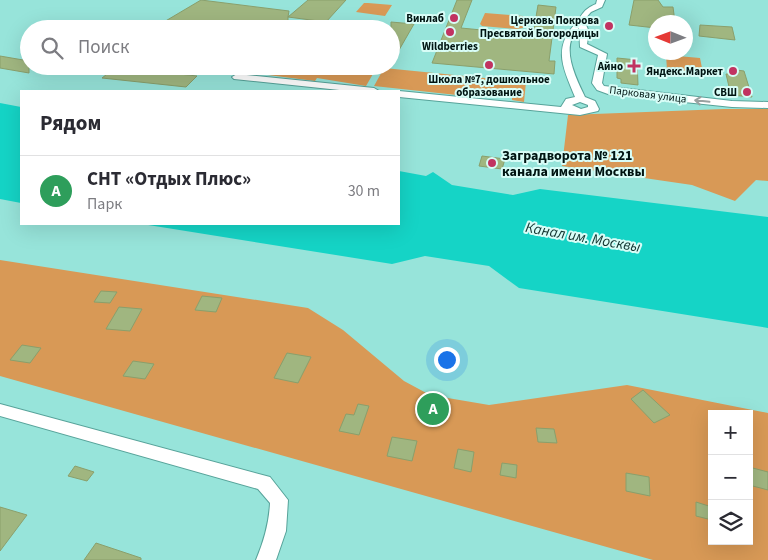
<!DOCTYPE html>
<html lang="ru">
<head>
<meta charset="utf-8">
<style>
  body { margin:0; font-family:"Source Sans 3",sans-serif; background:#f7f7f7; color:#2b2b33 }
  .controls { position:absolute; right:15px; bottom:15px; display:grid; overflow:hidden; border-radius:0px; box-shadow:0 5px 20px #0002 }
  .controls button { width:45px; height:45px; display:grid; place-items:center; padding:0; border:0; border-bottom:1px solid #e1e1e2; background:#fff; color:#2b2b33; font:25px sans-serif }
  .compass { position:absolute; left:648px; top:15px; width:45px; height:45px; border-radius:50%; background:#fff; box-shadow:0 5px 20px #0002; rotate:271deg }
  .you { position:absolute; left:446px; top:359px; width:18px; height:18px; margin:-12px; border:4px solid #fff; border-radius:50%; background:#1a73e8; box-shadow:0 0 0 8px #1a73e833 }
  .badge { display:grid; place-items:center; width:32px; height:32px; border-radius:50%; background:#c13361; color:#fff; font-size:16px; font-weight:700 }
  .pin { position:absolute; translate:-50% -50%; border:2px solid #fff; box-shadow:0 1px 5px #0006 }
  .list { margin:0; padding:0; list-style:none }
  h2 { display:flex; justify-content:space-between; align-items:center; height:65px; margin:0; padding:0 20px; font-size:21px }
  h2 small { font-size:16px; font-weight:400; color:#7c7c81 }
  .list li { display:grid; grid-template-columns:32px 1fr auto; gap:15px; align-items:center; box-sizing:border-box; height:70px; padding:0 20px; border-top:1px solid #e1e1e2 }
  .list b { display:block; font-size:19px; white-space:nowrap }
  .list p { margin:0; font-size:16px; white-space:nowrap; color:#7c7c81 }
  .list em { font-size:16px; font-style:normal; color:#7c7c81 }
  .icon { flex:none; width:28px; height:28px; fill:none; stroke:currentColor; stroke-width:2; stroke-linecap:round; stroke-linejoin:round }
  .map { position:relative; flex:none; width:768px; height:560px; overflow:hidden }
  .search { position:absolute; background:#fff; box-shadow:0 5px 20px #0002; left:20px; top:20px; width:380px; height:55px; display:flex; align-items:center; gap:12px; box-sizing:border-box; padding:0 18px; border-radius:28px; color:#7c7c81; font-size:19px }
  .panel { position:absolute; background:#fff; box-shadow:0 5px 20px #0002; left:20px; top:90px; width:380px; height:135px; border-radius:0px }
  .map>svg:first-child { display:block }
  .green { fill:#d89956; fill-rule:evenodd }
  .water { fill:#15d4c6 }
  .building { fill:#a0b680; stroke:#8a9f6b }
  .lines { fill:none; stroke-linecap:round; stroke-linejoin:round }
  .minor-casing { stroke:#57a39a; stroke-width:2 }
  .minor { fill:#fff; fill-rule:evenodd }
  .oneway { stroke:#99a1a0 }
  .poi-dot { fill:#c13361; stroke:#d8fdf7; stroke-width:2 }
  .labels { text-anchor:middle; stroke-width:4; stroke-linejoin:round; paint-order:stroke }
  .far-poi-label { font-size:11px; font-weight:bold; fill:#001412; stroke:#d8fdf7; text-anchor:end }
  .far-street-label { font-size:11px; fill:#001412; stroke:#d8fdf7 }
  .poi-label { font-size:14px; font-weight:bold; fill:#001412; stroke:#d8fdf7; text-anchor:start }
  .water-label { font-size:15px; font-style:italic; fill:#123430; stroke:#d8fdf7 }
</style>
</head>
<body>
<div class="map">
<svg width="768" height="560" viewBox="0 0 768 560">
  <rect width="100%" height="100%" fill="#97e4da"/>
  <!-- green -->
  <path class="green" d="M 364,3 L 368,3 L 392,5 L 385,16 L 356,12 Z
    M 485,13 L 523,16 L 523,28 L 516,29 L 482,26 L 480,24 Z
    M 666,55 L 700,58 L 703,73 L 667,70 Z
    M 250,66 L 371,66 L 377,67 L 366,86 L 317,78 L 315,81 L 244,72 Z
    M 384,68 L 526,82 L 524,102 L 512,100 L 512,98 L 485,95 L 484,98 L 374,86 Z
    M 724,109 L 768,109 L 768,181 L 756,180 L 735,201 L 692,185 L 562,166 L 568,115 Z
    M 0,260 L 308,308 L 343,330 L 404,381 L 430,395 L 489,405 L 627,385 L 768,413 L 768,560 L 653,560 L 0,376 ZM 712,414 L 749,414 L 749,541 L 712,541 Z"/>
  <!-- water -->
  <path class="water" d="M 0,103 L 21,107 L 21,203 L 0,199 Z
    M 399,171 L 426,176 L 433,172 L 452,185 L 513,195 L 540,189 L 768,217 L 768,328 L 519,288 L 489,266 L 425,256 L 392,264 L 142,224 L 399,224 Z"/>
  <!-- building -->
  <path class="building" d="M 201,0 L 289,11 L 288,17 L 308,0 L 346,0 L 326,22 L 288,17 L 288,29 L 152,29 Z
    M 457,0 L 472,0 L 461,28 L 533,35 L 538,5 L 556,7 L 549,61 L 555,61 L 554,74 L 432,63 Z
    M 634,0 L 658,0 L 663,7 L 673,7 L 675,22 L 656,22 L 656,28 L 629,25 Z
    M 391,22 L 414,24 L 391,64 Z
    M 700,25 L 732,27 L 735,40 L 699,36 Z
    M 0,56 L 29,61 L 29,73 L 0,68 Z
    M 617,58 L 637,60 L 638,85 L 621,83 L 621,79 L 617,78 Z
    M 116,67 L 197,76 L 186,87 L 102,78 Z
    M 729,69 L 744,71 L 752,97 L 731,95 L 726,74 L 730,74 Z
    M 482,156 L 505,159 L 502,169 L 479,166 Z
    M 101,291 L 117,292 L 110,303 L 94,302 Z
    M 202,296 L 222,298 L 216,312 L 195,310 Z
    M 119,307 L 142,309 L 130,331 L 106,329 Z
    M 22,345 L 41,348 L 30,363 L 10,360 Z
    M 287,353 L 311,357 L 298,383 L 274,378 Z
    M 133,361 L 154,364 L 145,379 L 123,376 Z
    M 643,390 L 670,415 L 654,423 L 631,399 Z
    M 358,404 L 369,406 L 359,435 L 339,431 L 346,414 L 354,415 Z
    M 536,428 L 554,429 L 557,443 L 538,442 Z
    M 392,437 L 417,441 L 412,461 L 387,456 Z
    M 458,449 L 474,452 L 471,472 L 454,468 Z
    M 502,463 L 517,465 L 516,478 L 500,475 Z
    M 75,466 L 94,472 L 87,481 L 68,476 Z
    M 749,467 L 768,472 L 768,490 L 749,485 Z
    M 626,473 L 649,477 L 650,496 L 626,491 Z
    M 696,502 L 712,507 L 712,520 L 696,516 Z
    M 0,507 L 27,515 L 0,551 Z
    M 96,543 L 141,558 L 141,560 L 84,560 Z"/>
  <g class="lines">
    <!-- minor casing -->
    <g class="minor-casing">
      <path id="minor" d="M 597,0 L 605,0 L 602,7 L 591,12 L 584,20 L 589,32 L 587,44 L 607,54 L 602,83 L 604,86 L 732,101 L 768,102 L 768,108 L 732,107 L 608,94 L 597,90 L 592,83 L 598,55 L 580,47 L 579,28 C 559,46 576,78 585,97 L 595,101 L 599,109 L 598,111 L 580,115 L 399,97 L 399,91 L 561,107 L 566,99 L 575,97 C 564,70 552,49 575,24 C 583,15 582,10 596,4 ZM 580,102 L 588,105 L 588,107 L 581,109 L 572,105 Z
        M 237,74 L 374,88 L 379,91 L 349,91 L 234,79 L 232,77 Z
        M 0,404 L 270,477 L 288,500 L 286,531 L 276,560 L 256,560 C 264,541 269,523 270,503 L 258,489 L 0,416 Z"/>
    </g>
    <!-- minor -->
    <use href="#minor" class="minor"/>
  </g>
  <!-- one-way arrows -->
  <defs><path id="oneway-shaft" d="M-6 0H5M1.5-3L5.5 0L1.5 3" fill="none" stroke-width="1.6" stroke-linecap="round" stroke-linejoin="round" transform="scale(1.25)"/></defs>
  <use class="oneway" href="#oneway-shaft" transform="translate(702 101) rotate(-174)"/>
  <!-- markers -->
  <g class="poi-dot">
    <circle cx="454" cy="18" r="5"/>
    <circle cx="609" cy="26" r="5"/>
    <circle cx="450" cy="32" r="5"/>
    <circle cx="489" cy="65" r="5"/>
    <path d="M631.5 58.5h5v5h5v5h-5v5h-5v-5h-5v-5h5z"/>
    <circle cx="733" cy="71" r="5"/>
    <circle cx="747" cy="92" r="5"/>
    <circle cx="492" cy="163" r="5"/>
  </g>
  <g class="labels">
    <!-- far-poi labels -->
    <g class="far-poi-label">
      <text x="444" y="22">Винлаб</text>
      <text x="599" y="24">Церковь Покрова<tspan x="599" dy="13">Пресвятой Богородицы</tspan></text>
      <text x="450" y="50" text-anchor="middle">Wildberries</text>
      <text x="623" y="70">Айно</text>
      <text x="723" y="75">Яндекс.Маркет</text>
      <text x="489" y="83" text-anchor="middle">Школа №7, дошкольное<tspan x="489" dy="13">образование</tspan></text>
      <text x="737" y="96">СВШ</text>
    </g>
    <!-- far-street labels -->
    <g class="far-street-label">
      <text transform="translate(648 94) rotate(7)" y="4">Парковая улица</text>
    </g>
    <!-- poi labels -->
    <g class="poi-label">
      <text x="502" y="160">Заградворота № 121<tspan x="502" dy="16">канала имени Москвы</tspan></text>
    </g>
    <!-- water labels -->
    <g class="water-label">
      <text transform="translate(583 237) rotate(10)" y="5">Канал им. Москвы</text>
    </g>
  </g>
</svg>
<div class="controls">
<button>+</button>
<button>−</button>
<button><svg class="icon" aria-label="layers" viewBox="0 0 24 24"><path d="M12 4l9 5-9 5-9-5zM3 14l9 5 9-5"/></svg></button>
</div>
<svg class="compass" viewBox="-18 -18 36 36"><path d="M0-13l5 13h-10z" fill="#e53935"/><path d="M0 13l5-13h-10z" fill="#7c7c81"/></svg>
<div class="you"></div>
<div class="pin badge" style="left:433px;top:409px;background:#2e9e5b">A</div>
<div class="search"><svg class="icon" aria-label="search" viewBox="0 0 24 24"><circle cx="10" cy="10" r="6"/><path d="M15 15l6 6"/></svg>Поиск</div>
<section class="panel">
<h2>Рядом<small></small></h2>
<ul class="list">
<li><span class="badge" style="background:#2e9e5b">A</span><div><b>СНТ «Отдых Плюс»</b><p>Парк</p></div><em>30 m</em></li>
</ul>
</section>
</div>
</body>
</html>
